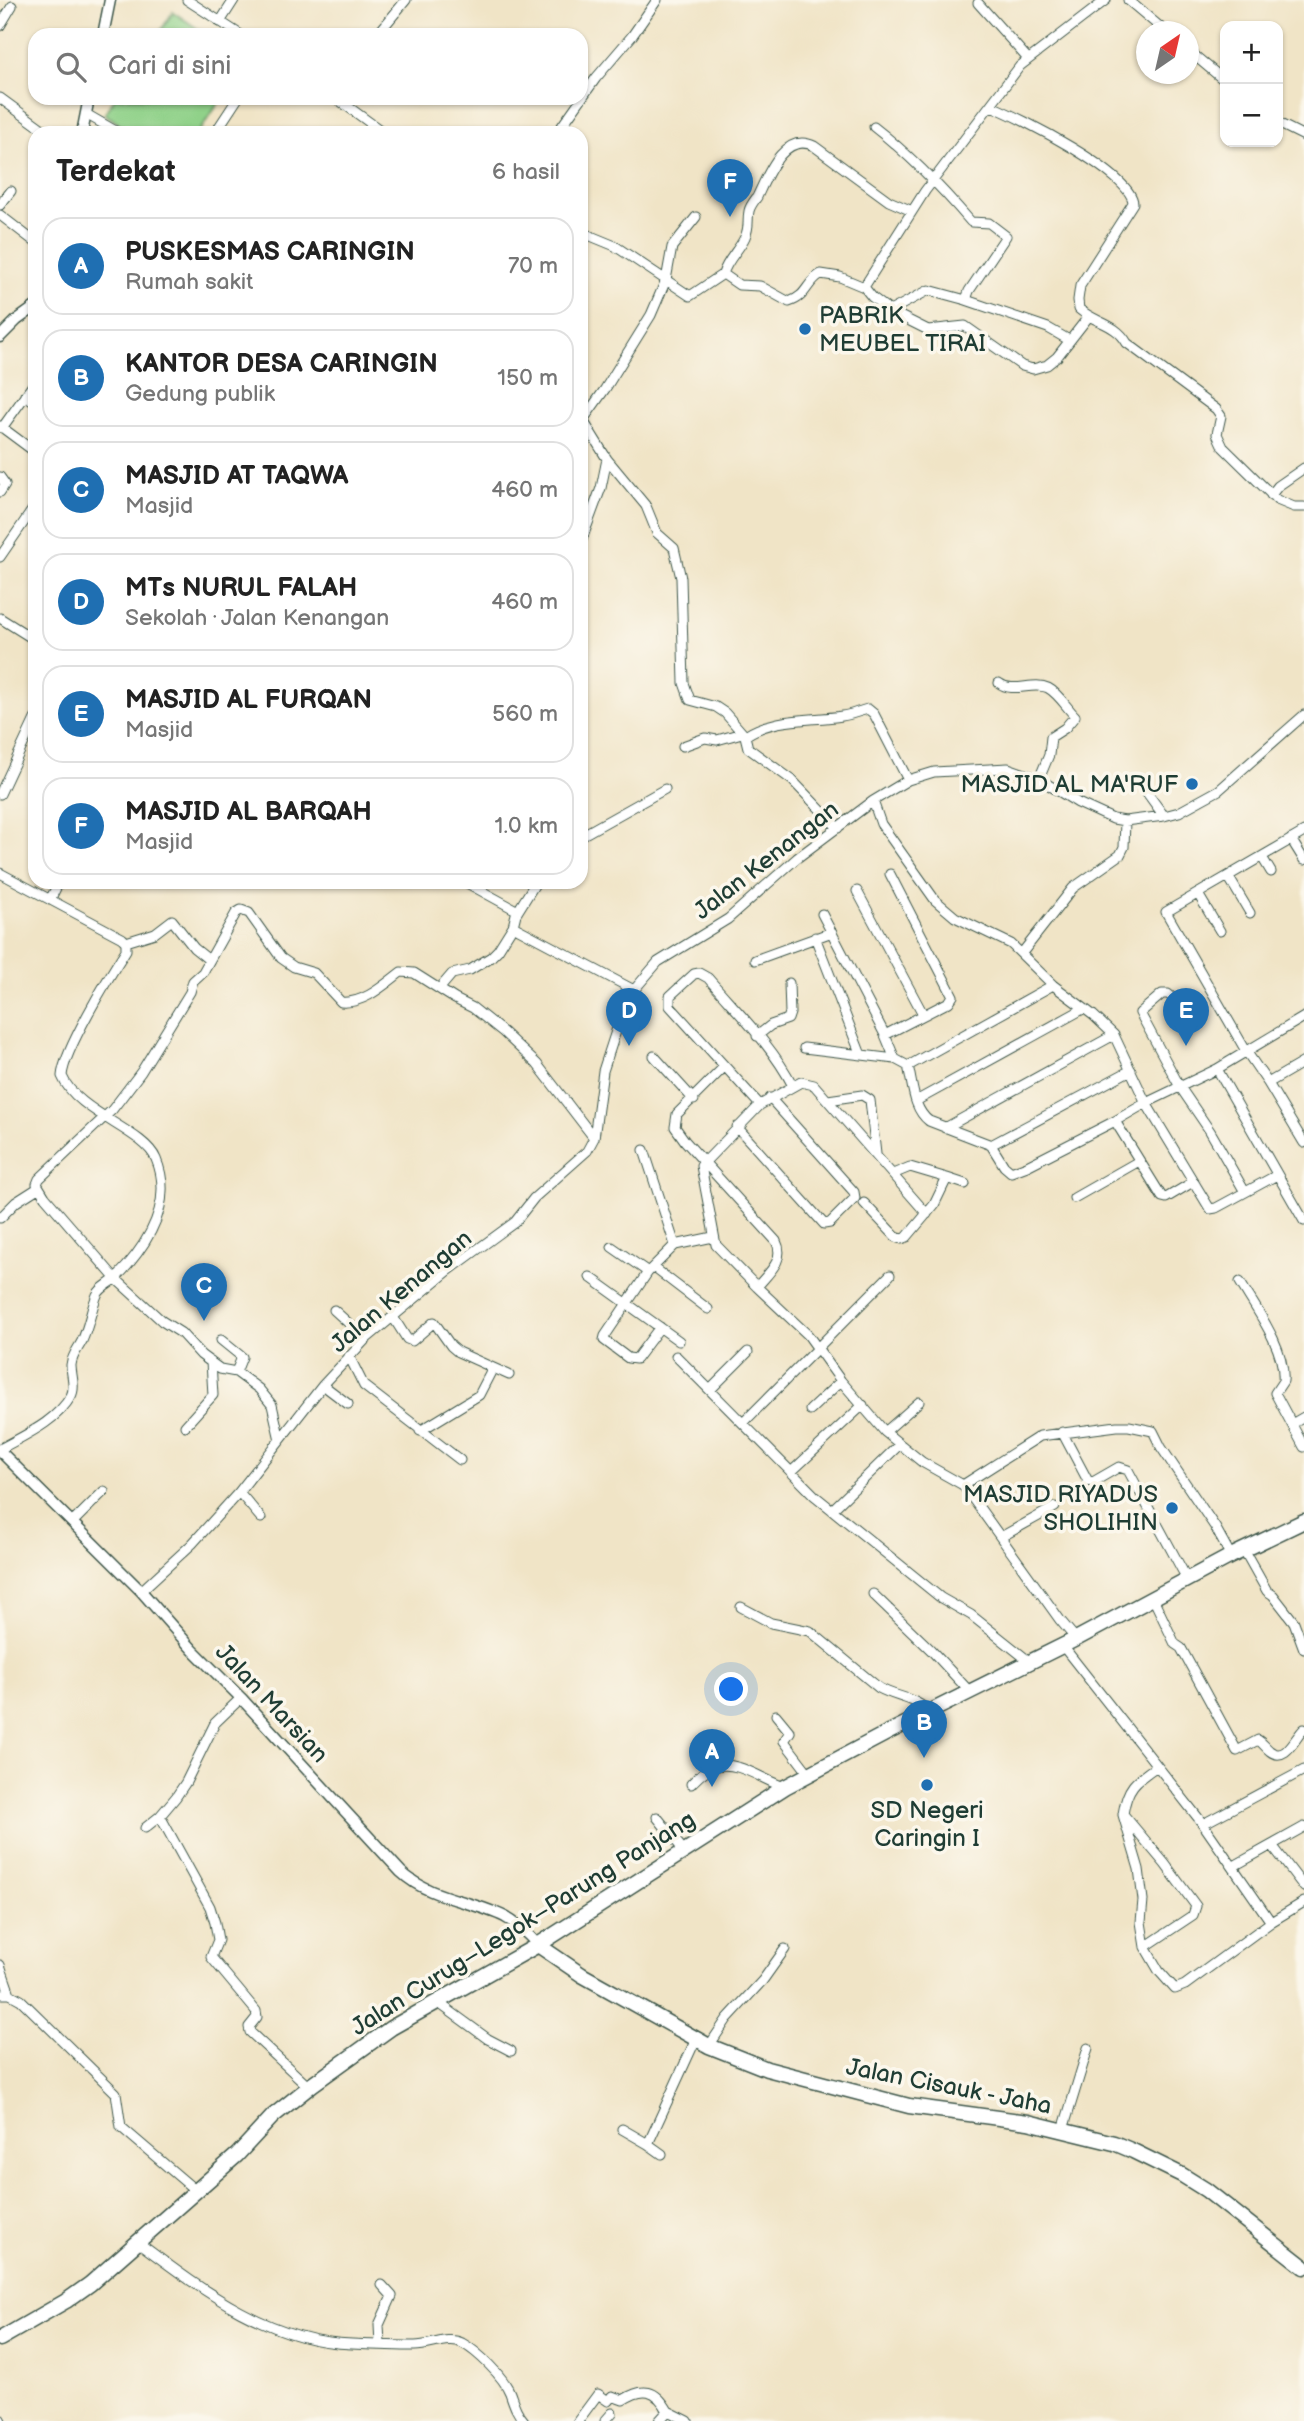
<!DOCTYPE html>
<html lang="id">
<head>
<meta charset="utf-8">
<style>
  body { margin:0; font-family:"Balsamiq Sans",sans-serif; background:#f2f2f2; color:#222 }
  .controls { position:absolute; right:21px; top:21px; display:grid; overflow:hidden; border-radius:14px; box-shadow:0 2px 5px #0004 }
  .controls button { width:63px; height:63px; display:grid; place-items:center; padding:0; border:0; border-bottom:2px solid #e0e0e0; background:#fff; color:#222; font:35px sans-serif }
  .compass { position:absolute; left:1136px; top:21px; width:63px; height:63px; border-radius:50%; background:#fff; box-shadow:0 2px 5px #0004; rotate:34deg }
  .you { position:absolute; left:732px; top:1690px; width:24px; height:24px; margin:-18px; border:5px solid #fff; border-radius:50%; background:#1a73e8; box-shadow:0 0 0 10px #1a73e833 }
  .badge { display:grid; place-items:center; width:46px; height:46px; border-radius:50%; background:#1f6fb2; color:#fff; font-size:23px; font-weight:700 }
  .pin { position:absolute; translate:-50% -58px; filter:drop-shadow(0 2px 4px #0008) }
  .pin::after { content:''; position:absolute; top:37px; width:24px; height:21px; background:inherit; clip-path:polygon(0 0,100% 0,50% 100%) }
  .list { margin:0; padding:0; list-style:none }
  h2 { display:flex; justify-content:space-between; align-items:center; height:91px; margin:0; padding:0 28px; font-size:30px }
  h2 small { font-size:23px; font-weight:400; color:#767676 }
  .list li { display:grid; grid-template-columns:46px 1fr auto; gap:21px; align-items:center; box-sizing:border-box; height:98px; margin:0 14px 14px; padding:0 14px; border:2px solid #e0e0e0; border-radius:21px }
  .list b { display:block; font-size:26px; white-space:nowrap }
  .list p { margin:0; font-size:23px; white-space:nowrap; color:#767676 }
  .list em { font-size:23px; font-style:normal; color:#767676 }
  .icon { flex:none; width:38px; height:38px; fill:none; stroke:currentColor; stroke-width:2; stroke-linecap:round; stroke-linejoin:round }
  .map { position:relative; flex:none; width:1304px; height:2421px; overflow:hidden }
  .search { position:absolute; background:#fff; box-shadow:0 2px 5px #0004; left:28px; top:28px; width:560px; height:77px; display:flex; align-items:center; gap:18px; box-sizing:border-box; padding:0 24px; border-radius:21px; color:#767676; font-size:26px }
  .panel { position:absolute; background:#fff; box-shadow:0 2px 5px #0004; left:28px; top:126px; width:560px; height:763px; border-radius:21px }
  .map>svg:first-child { display:block }
  .green { fill:#90d189; stroke:#58875e; stroke-width:2 }
  .lines { fill:none; stroke-linecap:round; stroke-linejoin:round }
  .minor-casing { stroke:#3e564a; stroke-width:11 }
  .tertiary-casing { stroke:#3e564a; stroke-width:13 }
  .primary-casing { stroke:#3e564a; stroke-width:17 }
  .minor { stroke:#fff; stroke-width:9 }
  .tertiary { stroke:#fff; stroke-width:10 }
  .primary { stroke:#fff; stroke-width:14 }
  .poi-dot { fill:#1f6fb2; stroke:#fbf7ec; stroke-width:2.5 }
  .labels { text-anchor:middle; stroke-width:7; stroke-linejoin:round; paint-order:stroke }
  .poi-label { font-size:24px; fill:#1f3d34; stroke:#fbf7ec; text-anchor:end }
  .street-label { font-size:24px; fill:#1f3d34; stroke:#fbf7ec }
</style>
</head>
<body>
<div class="map">
<svg width="1304" height="2421" viewBox="0 0 1304 2421">
  <rect width="100%" height="100%" fill="#fbf7ec"/>
  <filter id="ink" filterUnits="userSpaceOnUse"><feTurbulence type="fractalNoise" baseFrequency=".0143" numOctaves="2"/><feDisplacementMap in="SourceGraphic" scale="14" xChannelSelector="R" yChannelSelector="G"/><feConvolveMatrix kernelMatrix="1 2 1 2 8 2 1 2 1" color-interpolation-filters="sRGB"/></filter>
  <filter id="wash" filterUnits="userSpaceOnUse"><feTurbulence type="fractalNoise" baseFrequency=".00686" numOctaves="4" result="noise"/><feDisplacementMap in="SourceGraphic" scale="28" xChannelSelector="R" yChannelSelector="G"/><feGaussianBlur stdDeviation="1.57" result="paint"/><feColorMatrix in="noise" values="0 0 0 0 0 0 0 0 0 0 0 0 0 0 0 0 0 1.4 0 .05"/><feComposite in="paint" operator="in"/></filter>
  <g filter="url(#wash)">
    <rect width="100%" height="100%" fill="#f0e4c6"/>
    <!-- green -->
    <path class="green" d="M 173,12 L 207,35 L 158,35 Z
      M 115,98 L 222,98 L 198,133 L 133,133 L 105,114 Z"/>
  </g>
  <g filter="url(#ink)">
    <g class="lines">
      <!-- minor casing -->
      <g class="minor-casing">
        <path id="minor" d="M 187,0 L 241,35
          M 1128,0 L 1166,32
          M 978,3 L 1028,59
          M 220,22 L 234,0
          M 0,26 L 12,6
          M 377,35 L 406,0
          M 1188,50 L 1225,81
          M 0,98 L 48,133
          M 336,98 L 384,133
          M 991,106 C 1019,117 1132,174 1133,203 L 1080,286 L 1078,300 L 1079,309 C 1095,323 1116,323 1127,343 L 1216,409 L 1221,416 L 1217,434 L 1223,447 L 1277,500 L 1294,507 L 1304,507
          M 86,114 L 119,133
          M 1278,123 L 1304,136
          M 874,127 C 910,155 941,187 971,222 L 989,223 L 1006,236 L 969,291 L 966,300 L 1048,328 L 1069,340
          M 215,133 L 238,98
          M 557,133 L 596,78 L 632,36 L 657,0
          M 0,205 L 11,191
          M 0,215 L 35,242
          M 581,232 L 615,246 L 690,296 L 723,274 L 739,285 L 760,286 L 789,302 C 808,296 806,282 821,274 L 840,277 L 864,287 L 872,297 L 890,311 L 928,330 L 965,326 L 1022,366 L 1033,369 L 1047,365 L 1057,357 L 1089,316
          M 723,274 C 727,260 739,250 745,237 C 750,226 747,220 749,211 C 750,206 754,201 757,197 C 767,176 784,131 814,146 L 889,201 L 912,211
          M 864,287 L 925,191 L 1020,66 L 1106,0
          M 890,311 L 929,290 L 966,300
          M 25,395 L 35,402
          M 581,417 L 607,459 L 646,506 L 657,533 L 674,548 L 681,578 L 684,683 L 690,700 L 716,707 L 725,713 L 745,736 L 748,748 L 792,780 L 838,828
          M 583,420 L 605,389 L 651,315 L 666,280 L 672,247 L 696,217
          M 0,426 L 35,452
          M 2,428 L 35,382
          M 0,477 L 5,484 L 0,492
          M 1271,495 L 1278,486 L 1304,468
          M 581,542 L 601,488 L 607,459
          M 0,557 L 35,506
          M 0,618 L 35,640
          M 999,683 C 1013,694 1033,681 1048,688 C 1058,693 1067,708 1075,716 L 1065,728 L 1051,737 L 1049,755 L 1039,779
          M 745,736 C 774,717 809,721 842,716 C 851,715 859,711 868,709 L 874,714 L 908,780
          M 683,746 L 705,738 L 717,740 L 742,733
          M 1140,783 L 1164,816
          M 0,794 L 35,719
          M 873,801 L 881,824 L 935,900 L 955,917 L 1011,944 L 1053,985 L 1093,1015 L 1114,1035
          M 1304,832 L 1166,912 L 1246,1051 L 1268,1083 L 1304,1143
          M 581,836 L 665,789
          M 1291,839 L 1304,860
          M 1262,857 L 1271,872
          M 0,873 L 122,938 L 126,942 L 126,950 C 110,975 64,1050 62,1076 C 77,1113 144,1130 156,1159 C 175,1204 146,1247 116,1278 C 110,1284 101,1287 97,1295 C 91,1310 89,1326 82,1341 C 78,1349 72,1355 71,1365 C 71,1375 76,1387 71,1396 C 56,1422 25,1435 0,1449
          M 1228,876 L 1250,913
          M 465,882 L 518,911
          M 536,882 L 516,914 L 513,926 L 634,990
          M 857,891 L 923,1014
          M 1198,894 L 1220,931
          M 50,900 L 59,882
          M 822,914 L 885,1035 L 895,1059 L 908,1066 C 913,1085 913,1109 929,1121 L 991,1145 L 1004,1166 L 1011,1172 L 1027,1166 L 1115,1121 L 1146,1103 L 1217,1069 L 1304,1017
          M 815,937 L 861,1055
          M 126,942 L 155,933 L 172,920 L 194,948 L 209,960
          M 1022,953 L 1073,888 L 1120,855 L 1124,847 L 1125,821
          M 755,960 L 832,932
          M 440,988 L 452,974 L 470,970 L 491,957 L 498,950 L 513,926
          M 1189,1028 L 1173,998 L 1168,994 L 1162,994 L 1140,1013 L 1180,1087 L 1210,1131 L 1245,1192
          M 885,1035 L 949,1002 L 953,996 L 890,874
          M 757,1036 L 771,1025 L 788,1019 L 790,1013 L 789,983
          M 804,1048 L 895,1059
          M 654,1056 L 694,1100
          M 908,1066 L 1053,985
          M 724,1067 L 677,1114 L 675,1127 L 685,1141 L 776,1241 C 786,1260 768,1273 757,1287 L 808,1335 L 841,1381 L 885,1432 L 922,1462 L 963,1485 L 1060,1620 L 1076,1639
          M 1217,1069 L 1304,1221
          M 1268,1083 L 1304,1062
          M 828,1100 L 862,1095 L 870,1100 L 876,1154
          M 916,1101 L 1083,1009
          M 760,1105 L 670,1006 L 670,996 L 694,974 L 699,973 L 708,978 C 738,1013 772,1045 793,1086
          M 1115,1121 L 1162,1197 L 1166,1198 L 1193,1182
          M 737,1127 L 824,1224 L 830,1223 L 855,1198 L 854,1192 L 770,1098
          M 945,1128 L 1114,1035 L 1146,1103 L 1210,1209 L 1216,1208 L 1277,1175
          M 991,1145 L 1131,1070
          M 644,1150 L 675,1245 L 648,1272 L 605,1336 L 604,1340 L 628,1358 L 636,1359 L 660,1327
          M 947,1178 L 965,1184
          M 1074,1198 L 1139,1161
          M 864,1203 L 896,1237 L 902,1239 L 907,1237 L 934,1205 L 947,1178 L 910,1167 L 893,1174
          M 0,1218 L 16,1202 L 38,1188
          M 675,1245 L 713,1237
          M 612,1247 L 648,1272
          M 653,1267 L 708,1309
          M 590,1277 L 679,1341
          M 1240,1282 C 1256,1309 1286,1349 1283,1381 L 1275,1393 L 1304,1447
          M 757,1287 L 716,1245 L 701,1166 L 760,1105 L 801,1082 L 814,1085 L 927,1214
          M 334,1310 L 366,1339
          M 393,1317 L 407,1339 L 412,1341 L 434,1322 L 451,1346 L 458,1352 L 509,1375
          M 221,1340 L 242,1357 L 236,1372
          M 349,1356 L 364,1386 L 460,1460
          M 676,1356 L 815,1496 L 941,1598 L 971,1615 L 1030,1662
          M 323,1385 L 348,1404
          M 710,1390 L 748,1352
          M 810,1410 L 841,1381
          M 743,1423 L 890,1275
          M 1292,1424 L 1304,1417
          M 185,1426 L 213,1395 L 211,1362
          M 420,1431 L 479,1395 L 493,1368
          M 885,1432 L 919,1402
          M 1062,1432 L 1088,1481 L 1093,1482 L 1119,1467 L 1128,1470 L 1187,1579
          M 280,1440 L 272,1405 L 259,1389 L 236,1372 L 220,1369 L 201,1355 L 181,1333 L 162,1321 L 115,1278 L 45,1197 L 37,1184 L 39,1179 L 112,1110 L 141,1072 L 190,992 L 193,981 L 203,972 L 236,913 L 241,910 L 249,913 L 281,958 L 294,967 L 314,973 L 341,1002 C 364,1004 384,985 401,972 L 414,973 L 455,999 L 473,1008 L 503,1032 L 537,1064 L 594,1138
          M 791,1472 L 863,1405
          M 963,1485 L 1040,1436 L 1117,1426 L 1129,1426 L 1153,1431 L 1161,1447 L 1215,1527 L 1231,1556
          M 239,1492 L 261,1518
          M 832,1510 L 900,1444
          M 73,1522 L 104,1491
          M 1001,1537 L 1055,1507
          M 1244,1550 L 1267,1591 L 1273,1595 L 1294,1622 L 1304,1649
          M 141,1591 L 192,1544 L 239,1492 L 323,1385 L 366,1339 L 448,1271 L 515,1222 L 534,1198 L 587,1151 L 594,1138 L 603,1071 L 618,1025 L 634,990 L 658,962 L 728,919 L 797,858 L 873,801 L 908,780 L 934,772 L 1008,768 L 1039,779 L 1078,803 L 1113,819 L 1125,821 L 1164,816 L 1179,812 L 1219,790 L 1304,715
          M 873,1594 L 931,1650 L 971,1693
          M 1153,1598 L 1175,1644 L 1181,1648 L 1237,1751 L 1258,1740 C 1263,1743 1265,1747 1270,1751 C 1286,1763 1295,1737 1304,1729
          M 741,1607 L 771,1623 L 810,1631 L 879,1688 C 897,1698 916,1697 930,1713
          M 1062,1645 L 1203,1824 L 1271,1922 L 1185,1985 L 1175,1989 L 1159,1971 L 1145,1947 L 1193,1915 L 1196,1906 L 1165,1864 L 1123,1814 C 1127,1787 1135,1781 1157,1766
          M 776,1715 L 790,1732 L 784,1741 L 810,1775
          M 691,1784 C 697,1778 705,1769 714,1767 C 738,1759 763,1781 785,1787
          M 1123,1815 L 1139,1869 L 1143,1900 L 1141,1922 L 1145,1947
          M 160,1816 L 210,1907 L 215,1923 L 218,1940 L 211,1957 L 256,2011 L 257,2017 L 249,2027 L 250,2032 L 309,2087
          M 657,1817 L 684,1851
          M 1203,1824 L 1304,1770
          M 145,1828 L 160,1816 L 176,1797 L 186,1782 L 215,1723 L 241,1698
          M 1272,1845 L 1304,1887
          M 1234,1866 L 1304,1827
          M 1271,1922 L 1304,1902
          M 0,1965 L 10,1994
          M 0,1994 L 10,1994 L 21,2000 L 116,2093 L 121,2127 L 196,2191
          M 436,2001 L 488,2039 L 511,2051
          M 709,2046 L 727,2019 L 763,1980 L 785,1949
          M 622,2129 L 648,2144 L 696,2039
          M 1063,2130 L 1088,2048
          M 648,2144 L 662,2154
          M 139,2243 C 202,2290 270,2342 352,2344 C 373,2345 394,2346 415,2346 C 431,2346 448,2336 462,2343 C 477,2351 504,2377 510,2393 C 514,2404 516,2412 524,2421
          M 380,2344 L 379,2325 L 392,2296 L 382,2285
          M 0,2419 L 1,2421
          M 578,2421 L 598,2394 L 608,2401 L 612,2396 L 623,2400 C 643,2387 656,2389 668,2411
          M 605,2421 L 612,2413
          M 659,2421 L 668,2411 L 688,2421"/>
      </g>
      <!-- tertiary casing -->
      <g class="tertiary-casing">
        <path id="tertiary" d="M 103,35 L 110,0
          M 82,133 L 89,98
          M 0,337 L 17,320 L 35,307
          M 0,1451 L 141,1591 L 193,1650 L 241,1698 L 401,1872 C 430,1899 471,1900 505,1917 C 518,1924 528,1934 538,1945"/>
      </g>
      <!-- primary casing -->
      <g class="primary-casing">
        <path id="primary" d="M 538,1945 L 582,1975 L 709,2046 L 767,2069 L 909,2106 L 1028,2122 L 1114,2143 L 1133,2151 L 1182,2175 L 1206,2190 L 1304,2267
          M 0,2339 L 66,2301 L 90,2284 L 237,2155 L 273,2116 L 313,2084 L 391,2028 L 538,1945 L 785,1787 L 887,1733 L 1076,1639 L 1231,1556 L 1304,1521"/>
      </g>
      <!-- minor -->
      <use href="#minor" class="minor"/>
      <!-- tertiary -->
      <use href="#tertiary" class="tertiary"/>
      <!-- primary -->
      <use href="#primary" class="primary"/>
    </g>
  </g>
  <!-- markers -->
  <g class="poi-dot">
    <circle cx="805" cy="329" r="7"/>
    <circle cx="1192" cy="784" r="7"/>
    <circle cx="1172" cy="1508" r="7"/>
    <circle cx="927" cy="1785" r="7"/>
  </g>
  <g class="labels">
    <!-- poi labels -->
    <g class="poi-label">
      <text x="819" y="323" text-anchor="start">PABRIK<tspan x="819" dy="28">MEUBEL TIRAI</tspan></text>
      <text x="1178" y="792">MASJID AL MA'RUF</text>
      <text x="1158" y="1502">MASJID RIYADUS<tspan x="1158" dy="28">SHOLIHIN</tspan></text>
      <text x="927" y="1818" text-anchor="middle">SD Negeri<tspan x="927" dy="28">Caringin I</tspan></text>
    </g>
    <!-- street labels -->
    <g class="street-label">
      <text transform="translate(766 860) rotate(-38)" y="8">Jalan Kenangan</text>
      <text transform="translate(401 1291) rotate(-40)" y="8">Jalan Kenangan</text>
      <text transform="translate(272 1703) rotate(47)" y="8">Jalan Marsian</text>
      <text transform="translate(523 1923) rotate(-32)" y="8">Jalan Curug–Legok–Parung Panjang</text>
      <text transform="translate(949 2086) rotate(11)" y="8">Jalan Cisauk - Jaha</text>
    </g>
  </g>
</svg>
<div class="controls">
<button>+</button>
<button>−</button>
</div>
<svg class="compass" viewBox="-18 -18 36 36"><path d="M0-13l5 13h-10z" fill="#e53935"/><path d="M0 13l5-13h-10z" fill="#767676"/></svg>
<div class="you"></div>
<div class="pin badge" style="left:712px;top:1787px">A</div>
<div class="pin badge" style="left:924px;top:1758px">B</div>
<div class="pin badge" style="left:204px;top:1321px">C</div>
<div class="pin badge" style="left:629px;top:1046px">D</div>
<div class="pin badge" style="left:1186px;top:1046px">E</div>
<div class="pin badge" style="left:730px;top:217px">F</div>
<div class="search"><svg class="icon" aria-label="search" viewBox="0 0 24 24"><circle cx="10" cy="10" r="6"/><path d="M15 15l6 6"/></svg>Cari di sini</div>
<section class="panel">
<h2>Terdekat<small>6 hasil</small></h2>
<ul class="list">
<li><span class="badge">A</span><div><b>PUSKESMAS CARINGIN</b><p>Rumah sakit</p></div><em>70 m</em></li>
<li><span class="badge">B</span><div><b>KANTOR DESA CARINGIN</b><p>Gedung publik</p></div><em>150 m</em></li>
<li><span class="badge">C</span><div><b>MASJID AT TAQWA</b><p>Masjid</p></div><em>460 m</em></li>
<li><span class="badge">D</span><div><b>MTs NURUL FALAH</b><p>Sekolah · Jalan Kenangan</p></div><em>460 m</em></li>
<li><span class="badge">E</span><div><b>MASJID AL FURQAN</b><p>Masjid</p></div><em>560 m</em></li>
<li><span class="badge">F</span><div><b>MASJID AL BARQAH</b><p>Masjid</p></div><em>1.0 km</em></li>
</ul>
</section>
</div>
</body>
</html>
